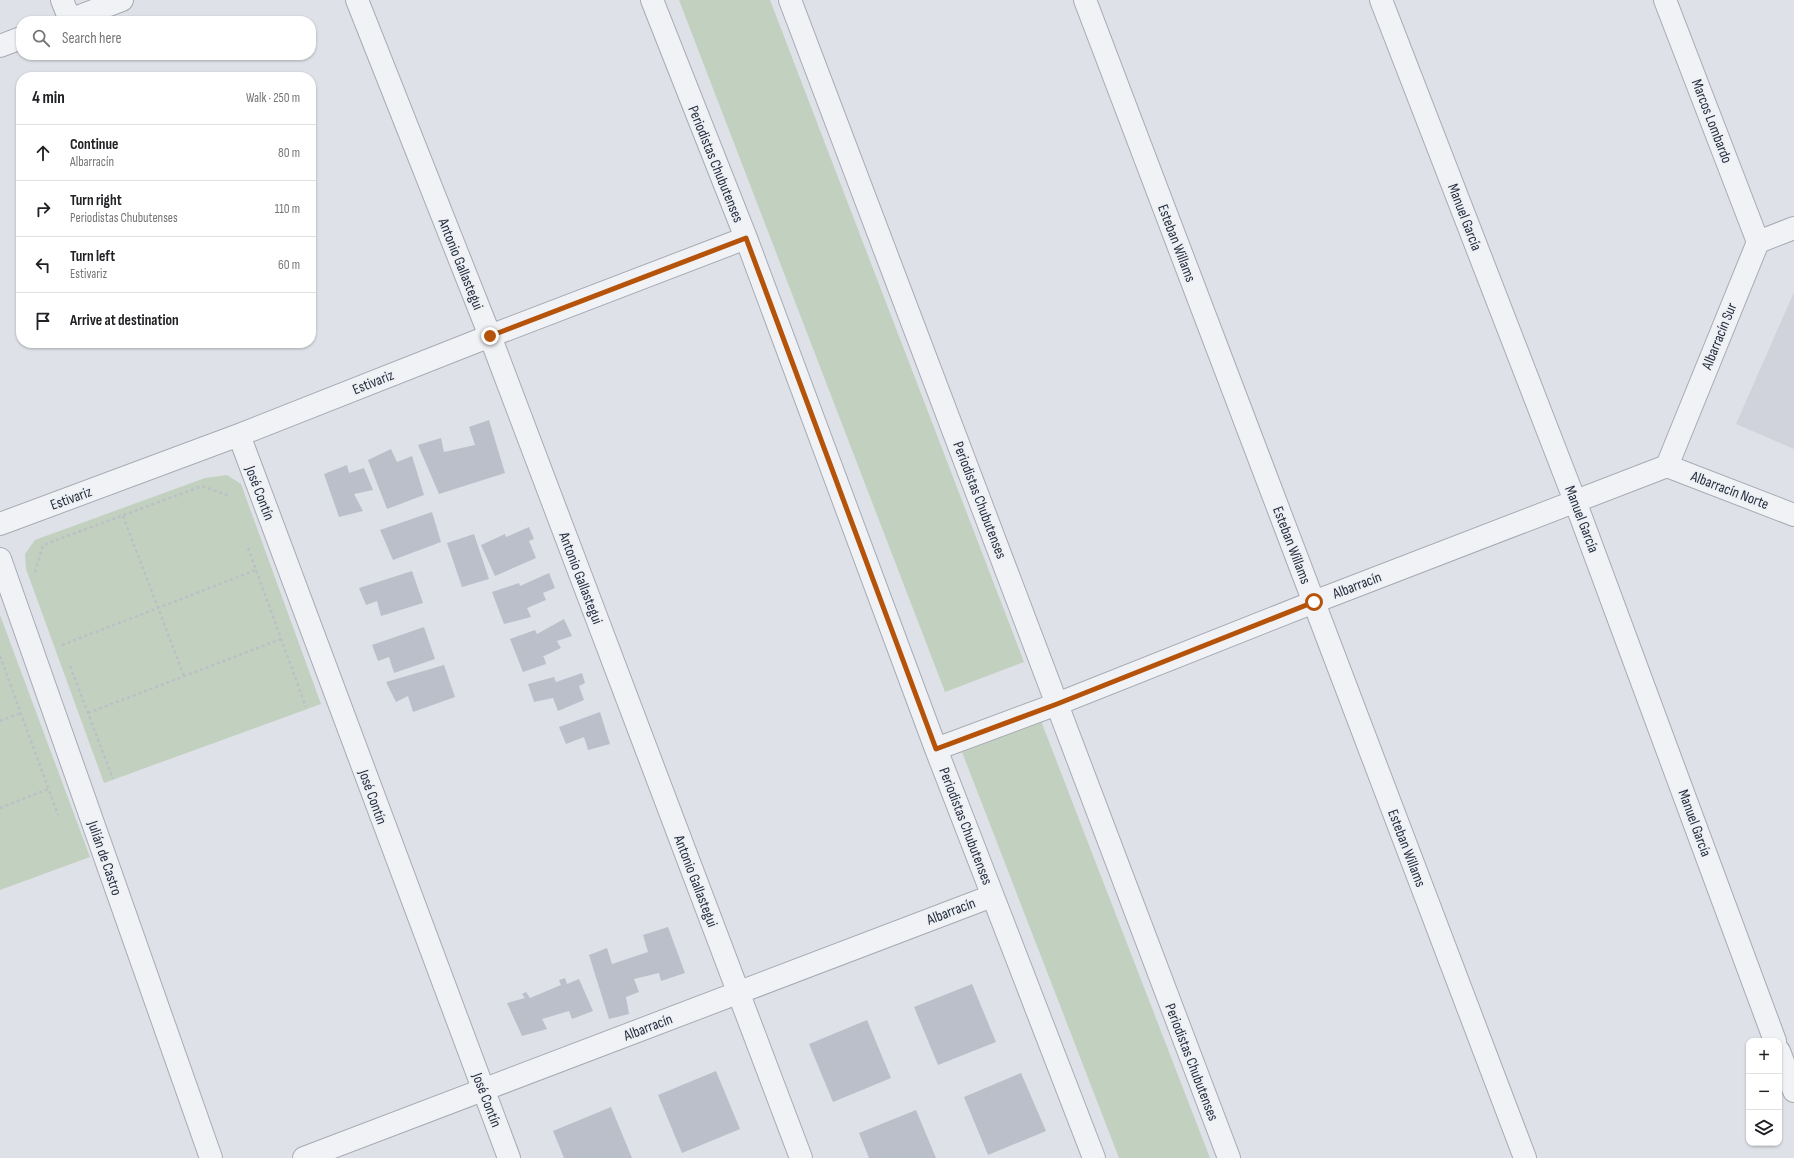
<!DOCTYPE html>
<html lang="en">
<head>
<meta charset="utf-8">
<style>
  body { margin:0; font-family:"Sofia Sans Condensed",sans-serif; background:#f2f2f2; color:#202124 }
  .controls { position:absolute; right:12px; bottom:12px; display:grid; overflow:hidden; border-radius:8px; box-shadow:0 1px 3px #0004 }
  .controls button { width:36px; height:36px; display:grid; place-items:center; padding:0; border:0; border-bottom:1px solid #e0e0e0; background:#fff; color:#202124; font:20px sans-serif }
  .stop { position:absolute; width:12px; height:12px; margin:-9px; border:3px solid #b45309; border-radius:50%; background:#fff }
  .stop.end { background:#b45309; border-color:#fff; box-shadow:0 1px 4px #0008 }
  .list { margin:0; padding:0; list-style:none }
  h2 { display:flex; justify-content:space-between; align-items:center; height:52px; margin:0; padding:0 16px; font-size:17px }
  h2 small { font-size:13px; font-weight:400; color:#757577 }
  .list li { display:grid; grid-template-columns:26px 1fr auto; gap:12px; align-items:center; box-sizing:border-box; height:56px; padding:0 16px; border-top:1px solid #e0e0e0 }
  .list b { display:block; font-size:15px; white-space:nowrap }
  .list p { margin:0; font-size:13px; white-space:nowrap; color:#757577 }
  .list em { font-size:13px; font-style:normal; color:#757577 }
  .icon { flex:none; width:22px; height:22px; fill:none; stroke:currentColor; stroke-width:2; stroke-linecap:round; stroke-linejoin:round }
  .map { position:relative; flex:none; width:1794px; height:1158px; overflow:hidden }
  .search { position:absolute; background:#fff; box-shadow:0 1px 3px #0004; left:16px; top:16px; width:300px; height:44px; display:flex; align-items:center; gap:10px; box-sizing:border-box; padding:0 14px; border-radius:16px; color:#757577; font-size:15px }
  .panel { position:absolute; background:#fff; box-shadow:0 1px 3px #0004; left:16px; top:72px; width:300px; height:276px; border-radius:16px }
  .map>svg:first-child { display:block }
  .built { fill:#d0d3dc }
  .green { fill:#c2d1bf }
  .building { fill:#bbbfc9 }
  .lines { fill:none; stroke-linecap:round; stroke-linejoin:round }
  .minor-casing { stroke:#a7abb4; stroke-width:24 }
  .path { stroke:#bcbfc5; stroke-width:2.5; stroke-dasharray:3 3; stroke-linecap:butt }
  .minor { stroke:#f0f2f5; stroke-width:22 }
  .route { stroke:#b45309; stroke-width:5 }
  .labels { text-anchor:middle; stroke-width:3.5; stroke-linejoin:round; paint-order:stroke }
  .street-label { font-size:15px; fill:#272e3d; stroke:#edf0f5 }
</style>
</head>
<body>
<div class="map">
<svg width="1794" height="1158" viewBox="0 0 1794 1158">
  <rect width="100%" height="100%" fill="#dee1e7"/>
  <!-- built -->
  <path class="built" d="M 1794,292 L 1794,449 L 1736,424 Z"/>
  <!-- green -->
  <path class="green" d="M 679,0 L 770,0 L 1024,662 L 945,692 Z
    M 227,475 L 241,484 L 321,704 L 104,783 L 26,569 L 25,554 L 35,540 L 205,478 Z
    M 0,615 L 90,857 L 0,890 Z
    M 1041,721 L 1210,1158 L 1119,1158 L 962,752 Z"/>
  <!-- building -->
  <path class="building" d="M 489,420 L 505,473 L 439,494 L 418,445 L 441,438 L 444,452 L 475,445 L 469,427 Z
    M 391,449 L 397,462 L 412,456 L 424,495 L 387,509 L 368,460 Z
    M 347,465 L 349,473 L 364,468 L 373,490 L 354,494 L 363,511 L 339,517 L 324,474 Z
    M 432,512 L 441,542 L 393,560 L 380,530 Z
    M 529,527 L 534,539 L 529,541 L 536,558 L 495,576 L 481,545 L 505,534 L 506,537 Z
    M 474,534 L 489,579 L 462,587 L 447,543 Z
    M 412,571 L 423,603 L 381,616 L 377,601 L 366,605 L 359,588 Z
    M 549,573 L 555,588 L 543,593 L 546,600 L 527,608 L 531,617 L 504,624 L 492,592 L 519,583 L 520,586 Z
    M 564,619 L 572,636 L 557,641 L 561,648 L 542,657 L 544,657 L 546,664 L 523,672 L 510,639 L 535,630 L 537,634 Z
    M 424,627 L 435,659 L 394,673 L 389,657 L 378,661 L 372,645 Z
    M 444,665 L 455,697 L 413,712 L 408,696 L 396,702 L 386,682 Z
    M 582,673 L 585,683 L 579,686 L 584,700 L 558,711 L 553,698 L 534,702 L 528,684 L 554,677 L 556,682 Z
    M 600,712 L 610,744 L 588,750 L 584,737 L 566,744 L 559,727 Z
    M 668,927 L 685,973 L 661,981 L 659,973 L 634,979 L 639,992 L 626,997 L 629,1014 L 609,1019 L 589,955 L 607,948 L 612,964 L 648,952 L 643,935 Z
    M 565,978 L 567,984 L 579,979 L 593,1011 L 572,1019 L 569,1011 L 542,1019 L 547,1029 L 522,1036 L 507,1003 L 525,998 L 522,994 L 526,992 L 530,998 L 561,985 L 559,980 Z
    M 972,984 L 996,1042 L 938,1065 L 914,1007 Z
    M 867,1020 L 891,1078 L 833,1102 L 809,1044 Z
    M 716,1071 L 740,1129 L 682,1153 L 658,1095 Z
    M 1021,1073 L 1046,1131 L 988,1155 L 964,1097 Z
    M 611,1107 L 632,1158 L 564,1158 L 553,1131 Z
    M 916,1110 L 936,1158 L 869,1158 L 859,1133 Z"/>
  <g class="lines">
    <!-- minor casing -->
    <g class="minor-casing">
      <path id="minor" d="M 62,0 L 70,20
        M 357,0 L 490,336 L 801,1158
        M 652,0 L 746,238 L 936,749 L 1094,1158
        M 790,0 L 1229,1158
        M 1085,0 L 1525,1158
        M 1381,0 L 1575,501 L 1775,1041
        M 1665,0 L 1758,242
        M 67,21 L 122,0
        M 0,46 L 21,38
        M 239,435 L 509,1158
        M 1667,466 L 1758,242 L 1794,228
        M 1667,466 L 1794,515
        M 0,524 L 239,435 L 490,336 L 746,238
        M 0,559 L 211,1158
        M 936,749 L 1057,704 L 1314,602 L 1667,466
        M 1779,1051 L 1794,1091
        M 304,1158 L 992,896"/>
    </g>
    <!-- path -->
    <path class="path" d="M 123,516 L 184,676
      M 248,548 L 306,707
      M 35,572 L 43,545 L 202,486 L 230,496
      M 62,645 L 256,570
      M 0,656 L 58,815
      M 70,666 L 113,779
      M 88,713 L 281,639
      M 0,721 L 21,713
      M 0,808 L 48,789"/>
    <!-- minor -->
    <use href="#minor" class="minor"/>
  </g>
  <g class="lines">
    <!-- route -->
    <path class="route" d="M 490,336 L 746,238 L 936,749 L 1057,704 L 1314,602"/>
  </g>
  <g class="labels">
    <!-- street labels -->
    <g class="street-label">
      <text transform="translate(1712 121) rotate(69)" y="5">Marcos Lombardo</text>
      <text transform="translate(716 164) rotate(68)" y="5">Periodistas Chubutenses</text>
      <text transform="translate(1465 217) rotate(69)" y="5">Manuel García</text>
      <text transform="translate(1177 243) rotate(69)" y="5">Esteban Willams</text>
      <text transform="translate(461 264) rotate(68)" y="5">Antonio Gallastegui</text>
      <text transform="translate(1719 336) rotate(-68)" y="5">Albarracín Sur</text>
      <text transform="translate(373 382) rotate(-22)" y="5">Estivariz</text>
      <text transform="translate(1730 490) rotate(21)" y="5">Albarracín Norte</text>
      <text transform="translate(260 493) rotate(69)" y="5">José Contín</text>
      <text transform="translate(71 498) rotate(-20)" y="5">Estivariz</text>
      <text transform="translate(980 500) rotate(69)" y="5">Periodistas Chubutenses</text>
      <text transform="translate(1582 519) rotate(69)" y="5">Manuel García</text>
      <text transform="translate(1292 545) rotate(69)" y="5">Esteban Willams</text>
      <text transform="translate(581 578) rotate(69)" y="5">Antonio Gallastegui</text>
      <text transform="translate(1357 585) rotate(-21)" y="5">Albarracín</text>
      <text transform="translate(373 797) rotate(70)" y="5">José Contín</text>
      <text transform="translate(1695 823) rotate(70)" y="5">Manuel García</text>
      <text transform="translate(966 826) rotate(69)" y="5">Periodistas Chubutenses</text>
      <text transform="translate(1407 848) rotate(69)" y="5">Esteban Willams</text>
      <text transform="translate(105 858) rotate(71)" y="5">Julián de Castro</text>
      <text transform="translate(696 881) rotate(69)" y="5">Antonio Gallastegui</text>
      <text transform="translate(951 911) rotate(-21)" y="5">Albarracín</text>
      <text transform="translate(648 1027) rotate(-21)" y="5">Albarracín</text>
      <text transform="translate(1192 1062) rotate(69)" y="5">Periodistas Chubutenses</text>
      <text transform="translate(487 1100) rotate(69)" y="5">José Contín</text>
    </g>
  </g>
</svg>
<div class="controls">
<button>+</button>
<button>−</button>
<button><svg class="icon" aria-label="layers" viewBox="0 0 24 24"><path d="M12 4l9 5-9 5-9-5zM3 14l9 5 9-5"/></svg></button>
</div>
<div class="stop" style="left:1314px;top:602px"></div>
<div class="stop end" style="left:490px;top:336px"></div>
<div class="search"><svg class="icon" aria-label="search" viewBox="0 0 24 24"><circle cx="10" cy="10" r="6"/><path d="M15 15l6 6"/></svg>Search here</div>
<section class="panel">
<h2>4 min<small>Walk · 250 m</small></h2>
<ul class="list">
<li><svg class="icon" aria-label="ahead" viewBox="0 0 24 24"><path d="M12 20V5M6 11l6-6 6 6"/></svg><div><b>Continue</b><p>Albarracín</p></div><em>80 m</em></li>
<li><svg class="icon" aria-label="right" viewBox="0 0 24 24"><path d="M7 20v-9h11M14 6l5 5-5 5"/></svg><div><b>Turn right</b><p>Periodistas Chubutenses</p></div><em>110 m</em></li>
<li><svg class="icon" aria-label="left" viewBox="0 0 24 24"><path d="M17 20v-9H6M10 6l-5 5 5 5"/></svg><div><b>Turn left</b><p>Estivariz</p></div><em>60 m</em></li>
<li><svg class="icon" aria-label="arrive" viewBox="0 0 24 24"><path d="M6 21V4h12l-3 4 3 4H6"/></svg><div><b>Arrive at destination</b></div></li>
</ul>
</section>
</div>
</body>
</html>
